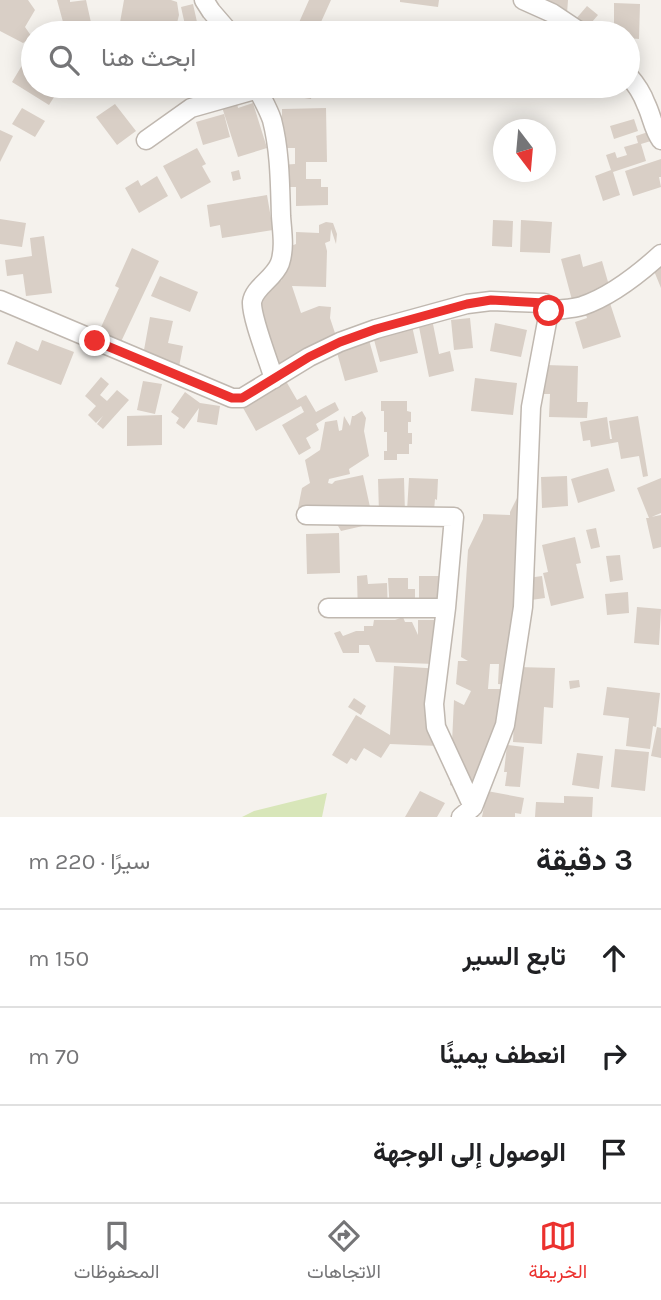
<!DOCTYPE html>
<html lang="ar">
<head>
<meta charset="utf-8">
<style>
  body { margin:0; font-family:Karla,Vazirmatn,sans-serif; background:#f6f6f6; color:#202124; direction:rtl }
  .compass { position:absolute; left:493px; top:119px; width:63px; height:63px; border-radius:50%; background:#fff; box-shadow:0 4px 18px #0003; rotate:164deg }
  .stop { position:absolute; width:21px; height:21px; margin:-16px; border:5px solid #eb312e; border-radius:50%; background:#fff }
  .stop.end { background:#eb312e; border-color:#fff; box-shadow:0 2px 7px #0008 }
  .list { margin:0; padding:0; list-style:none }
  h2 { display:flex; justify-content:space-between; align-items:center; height:91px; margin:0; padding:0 28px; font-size:30px }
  h2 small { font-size:23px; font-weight:400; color:#757577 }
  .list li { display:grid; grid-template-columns:46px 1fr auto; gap:21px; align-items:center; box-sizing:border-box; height:98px; padding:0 28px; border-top:2px solid #e0e0e0 }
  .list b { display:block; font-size:26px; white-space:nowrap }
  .list em { font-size:23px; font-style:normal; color:#757577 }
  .icon { flex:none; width:38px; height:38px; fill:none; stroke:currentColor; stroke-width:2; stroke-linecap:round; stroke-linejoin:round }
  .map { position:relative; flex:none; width:661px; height:817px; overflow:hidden; direction:ltr }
  .search { position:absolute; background:#fff; box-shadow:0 4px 18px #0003; left:21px; right:21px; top:21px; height:77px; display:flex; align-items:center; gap:18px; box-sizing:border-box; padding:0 24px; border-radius:38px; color:#757577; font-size:26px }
  .sheet { height:385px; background:#fff }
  nav { display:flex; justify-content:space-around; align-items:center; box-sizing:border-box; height:98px; border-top:2px solid #e0e0e0; background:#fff; font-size:19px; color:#757577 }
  nav a { display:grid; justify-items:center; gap:4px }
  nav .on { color:#eb312e }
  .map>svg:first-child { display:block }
  .green { fill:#d8e6b9 }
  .building { fill:#d9cfc6 }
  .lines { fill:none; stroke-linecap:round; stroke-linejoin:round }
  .minor-casing { stroke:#c0b8b0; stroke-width:21 }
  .minor { stroke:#fff; stroke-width:18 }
  .route { stroke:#eb312e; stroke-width:9 }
</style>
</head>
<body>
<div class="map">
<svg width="661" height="817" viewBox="0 0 661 817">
  <rect width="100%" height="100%" fill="#f5f2ed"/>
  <!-- green -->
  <path class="green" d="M 327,793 L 322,817 L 242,817 L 254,811 Z"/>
  <!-- building -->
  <path class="building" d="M 0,0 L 28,0 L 35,10 L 25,27 L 32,37 L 23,43 L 0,31 Z
    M 57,0 L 70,0 L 70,2 L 86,0 L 92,27 L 66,33 Z
    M 124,0 L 171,0 L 177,2 L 179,15 L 177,23 L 169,24 L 157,22 L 155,29 L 174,27 L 174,33 L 142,33 L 131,31 L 130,33 L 102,33 L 103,26 L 119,28 Z
    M 309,0 L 331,0 L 316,33 L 311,33 L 297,27 Z
    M 400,0 L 439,0 L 438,7 L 400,2 Z
    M 539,0 L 568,0 L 567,14 Z
    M 614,3 L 640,4 L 639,39 L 628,38 L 628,33 L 614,33 Z
    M 193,4 L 197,22 L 185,25 L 181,7 Z
    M 587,6 L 598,15 L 586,29 L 575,20 Z
    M 33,47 L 33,86 L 61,86 L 49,105 L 12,82 Z
    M 293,86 L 314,86 L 311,99 L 291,96 Z
    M 237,103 L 238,108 L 253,103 L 267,148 L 238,157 L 222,107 Z
    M 115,104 L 136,131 L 117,145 L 96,117 Z
    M 22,108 L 45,121 L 35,137 L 12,124 Z
    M 326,108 L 327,162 L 306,162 L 306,179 L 321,179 L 321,187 L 328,187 L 328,205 L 296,206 L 296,187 L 280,187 L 280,165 L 295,164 L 295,148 L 282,148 L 282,109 Z
    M 224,114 L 230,137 L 203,145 L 196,122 Z
    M 634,119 L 638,131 L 614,139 L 610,126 Z
    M 0,130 L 13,136 L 0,162 Z
    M 651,131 L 654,140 L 641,144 L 646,161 L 613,172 L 620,195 L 603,201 L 595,176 L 611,170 L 606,155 L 615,152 L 617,158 L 627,155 L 624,147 L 638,143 L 636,136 Z
    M 197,148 L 206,164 L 202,166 L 211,182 L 181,199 L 163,166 Z
    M 661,159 L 661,177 L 659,177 L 661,187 L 633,196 L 625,171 Z
    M 239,170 L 241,179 L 233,181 L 231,172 Z
    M 157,176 L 168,196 L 139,213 L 125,188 L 138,180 L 141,186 Z
    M 267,195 L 273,230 L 222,238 L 220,225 L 210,227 L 207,205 Z
    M 0,219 L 26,223 L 22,247 L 0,244 Z
    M 493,220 L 513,221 L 512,247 L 492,246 Z
    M 521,220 L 552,222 L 550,253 L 520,252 Z
    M 326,222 L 333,223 L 337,234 L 336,244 L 331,229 L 330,241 L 325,243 L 327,251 L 326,287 L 292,286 L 301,313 L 319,306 L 331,307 L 330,318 L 339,345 L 280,365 L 268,364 L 252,291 L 282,280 L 283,249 L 296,244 L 296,232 L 319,233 L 319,225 Z
    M 44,236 L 52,293 L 26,296 L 23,274 L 7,276 L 5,260 L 32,256 L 30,238 Z
    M 132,248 L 159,261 L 119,346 L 97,336 L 119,288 L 115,286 Z
    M 580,254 L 583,267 L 602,261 L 610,289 L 572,300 L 561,259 Z
    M 661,263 L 661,288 L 652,266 Z
    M 160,276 L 198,292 L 190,312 L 151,296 Z
    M 609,300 L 621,337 L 583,349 L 575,322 L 587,318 L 584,307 Z
    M 150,317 L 173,321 L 168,343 L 183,346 L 179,367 L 142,361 Z
    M 470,318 L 473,348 L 454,350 L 451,320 Z
    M 495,323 L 527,330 L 521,357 L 490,351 Z
    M 433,324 L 439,354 L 450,351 L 454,371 L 429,377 L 419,327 Z
    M 412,326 L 418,353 L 380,362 L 373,336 Z
    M 42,340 L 74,352 L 61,385 L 7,364 L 16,341 L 38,351 Z
    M 369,340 L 378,372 L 345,381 L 336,349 Z
    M 545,365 L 578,366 L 577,402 L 588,402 L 587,418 L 549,417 L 550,394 L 543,394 Z
    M 283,376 L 297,400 L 306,395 L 316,412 L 335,402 L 339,410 L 316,424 L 319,430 L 306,438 L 311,448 L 299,455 L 282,425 L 304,412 L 301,406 L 256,431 L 242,406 Z
    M 101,377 L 109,384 L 100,395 L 107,401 L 117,390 L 129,400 L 103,429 L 97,424 L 103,416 L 96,423 L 88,415 L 96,406 L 85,396 Z
    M 475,378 L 517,383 L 513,415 L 471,411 Z
    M 143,381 L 162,384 L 155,414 L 137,410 Z
    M 185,392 L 200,403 L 220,406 L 217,425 L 197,422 L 199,408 L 184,429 L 176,423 L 179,418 L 171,412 Z
    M 381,401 L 407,401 L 407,411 L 411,412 L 411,422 L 408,422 L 408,433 L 412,433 L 412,444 L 409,444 L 409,454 L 397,454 L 397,460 L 384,460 L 384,451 L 387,451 L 387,432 L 384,432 L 384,411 L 381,411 Z
    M 362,411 L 366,418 L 364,431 L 369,456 L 349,469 L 350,474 L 329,479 L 328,483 L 332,484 L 335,481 L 363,475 L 370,507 L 367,525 L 341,531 L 334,519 L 300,516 L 298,508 L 302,488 L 310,483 L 305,460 L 320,450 L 325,422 L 337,420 L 339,431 L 342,430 L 344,416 L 350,426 L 352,416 L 354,416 Z
    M 162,415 L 162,445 L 127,446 L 127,416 Z
    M 638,416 L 648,476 L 643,477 L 639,456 L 621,459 L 618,442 L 591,447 L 590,440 L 583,441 L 580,422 L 607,417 L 610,439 L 612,439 L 609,421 Z
    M 608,468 L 615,491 L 578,503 L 571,479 Z
    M 567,476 L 568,506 L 542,508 L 541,477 Z
    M 404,478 L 405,513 L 379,513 L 378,479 Z
    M 409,478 L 438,479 L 437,500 L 435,499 L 434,511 L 407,511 Z
    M 661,478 L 661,513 L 649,518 L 637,488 Z
    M 526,480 L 517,667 L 555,668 L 553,708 L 544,707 L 542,744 L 513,742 L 516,670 L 509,685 L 498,684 L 499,664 L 490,664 L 488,689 L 506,689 L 479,799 L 450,785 L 454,700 L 464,705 L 471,691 L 456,684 L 458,661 L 468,661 L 461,657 L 468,550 L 483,519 L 483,514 L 510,515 L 510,512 Z
    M 661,515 L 661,547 L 653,549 L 646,518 Z
    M 596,528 L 600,547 L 591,549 L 586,530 Z
    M 339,533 L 340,573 L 307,574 L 306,534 Z
    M 575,537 L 581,563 L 576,564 L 584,598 L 551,606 L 543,573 L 548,572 L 542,545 Z
    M 620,555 L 623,580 L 610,582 L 606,556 Z
    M 367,575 L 368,584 L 387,583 L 388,616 L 358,616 L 357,576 Z
    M 419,576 L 446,576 L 446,607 L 419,607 Z
    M 542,576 L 545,598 L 531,600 L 528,578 Z
    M 388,578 L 408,578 L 408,589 L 415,589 L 415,611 L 390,612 Z
    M 628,592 L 629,613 L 607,615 L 605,594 Z
    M 637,607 L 661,609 L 659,645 L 634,643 Z
    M 403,617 L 405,622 L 412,622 L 418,635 L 418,620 L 442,620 L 435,664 L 376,662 L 369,645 L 359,645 L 359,653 L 343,653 L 334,633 L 340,631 L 343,636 L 356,631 L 364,631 L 364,626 L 373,626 L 374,620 L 395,620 Z
    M 394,666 L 442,669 L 438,746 L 390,744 L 381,758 L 364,748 L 356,761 L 351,758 L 347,764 L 332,755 L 356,715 L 390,735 Z
    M 579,680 L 580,687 L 570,689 L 569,681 Z
    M 607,687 L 660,693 L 656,727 L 653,726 L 650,749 L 626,746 L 629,718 L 603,715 Z
    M 354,698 L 366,706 L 361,715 L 348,707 Z
    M 657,727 L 661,728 L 661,758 L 651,756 Z
    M 507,745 L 524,747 L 520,787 L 505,786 L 507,772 L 504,772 Z
    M 615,749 L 649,752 L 645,791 L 611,787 Z
    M 577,753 L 603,756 L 599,789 L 572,785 Z
    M 420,791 L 445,803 L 437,817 L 405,817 Z
    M 487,791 L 524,798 L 521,814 L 515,813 L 515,817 L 482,817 Z
    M 564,796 L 593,797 L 592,817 L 535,817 L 536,802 L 564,803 Z"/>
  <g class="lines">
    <!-- minor casing -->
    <g class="minor-casing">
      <path id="minor" d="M 204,0 L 211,11 L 230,33
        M 523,0 L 552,13 L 582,33
        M 628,75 C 636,84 642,93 646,104 C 652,116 653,129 661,140
        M 256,86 C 261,97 268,108 272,120 C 280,151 280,184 281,216 C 282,231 285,248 280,263 C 274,279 254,287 252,302 C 251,317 269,362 274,379
        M 146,140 L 191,108 L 258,89
        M 0,300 L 232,398 L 242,398 L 309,357 L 340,342 L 376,329 L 467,304 L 491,301 L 544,303 L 549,311 L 531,407 L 523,607 L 505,725 L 473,807 L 461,817
        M 549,311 C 560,309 572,309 582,306 C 612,296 639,274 661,254
        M 306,515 L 454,517 L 446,608 L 434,704 L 436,727 L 473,807
        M 328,608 L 446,608"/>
    </g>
    <!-- minor -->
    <use href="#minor" class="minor"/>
  </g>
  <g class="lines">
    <!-- route -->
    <path class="route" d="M 95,341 L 232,398 L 242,398 L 309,357 L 340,342 L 376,329 L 467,304 L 491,300 L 544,303 L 549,311"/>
  </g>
</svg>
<svg class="compass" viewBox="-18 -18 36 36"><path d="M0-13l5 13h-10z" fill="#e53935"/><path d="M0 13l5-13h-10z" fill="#757577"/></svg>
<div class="stop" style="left:549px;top:311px"></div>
<div class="stop end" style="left:95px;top:341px"></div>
<div class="search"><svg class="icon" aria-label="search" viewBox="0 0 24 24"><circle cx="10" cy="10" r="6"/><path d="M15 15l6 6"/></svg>ابحث هنا</div>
</div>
<section class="sheet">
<h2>3 دقيقة<small>سيرًا · 220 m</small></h2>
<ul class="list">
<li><svg class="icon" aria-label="ahead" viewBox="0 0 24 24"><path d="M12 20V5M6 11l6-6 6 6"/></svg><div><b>تابع السير</b></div><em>150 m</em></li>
<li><svg class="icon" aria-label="right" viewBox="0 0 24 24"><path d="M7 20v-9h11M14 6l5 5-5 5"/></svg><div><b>انعطف يمينًا</b></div><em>70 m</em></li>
<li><svg class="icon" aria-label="arrive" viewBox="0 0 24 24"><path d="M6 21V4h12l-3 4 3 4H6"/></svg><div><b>الوصول إلى الوجهة</b></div></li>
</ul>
</section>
<nav>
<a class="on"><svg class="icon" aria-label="map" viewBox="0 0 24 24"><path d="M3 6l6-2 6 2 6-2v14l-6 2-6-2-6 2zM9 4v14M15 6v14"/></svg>الخريطة</a>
<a><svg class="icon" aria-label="directions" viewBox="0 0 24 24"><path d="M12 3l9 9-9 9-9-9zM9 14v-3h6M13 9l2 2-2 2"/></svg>الاتجاهات</a>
<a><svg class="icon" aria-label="saved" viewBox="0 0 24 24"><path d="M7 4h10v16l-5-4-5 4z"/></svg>المحفوظات</a>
</nav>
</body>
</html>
